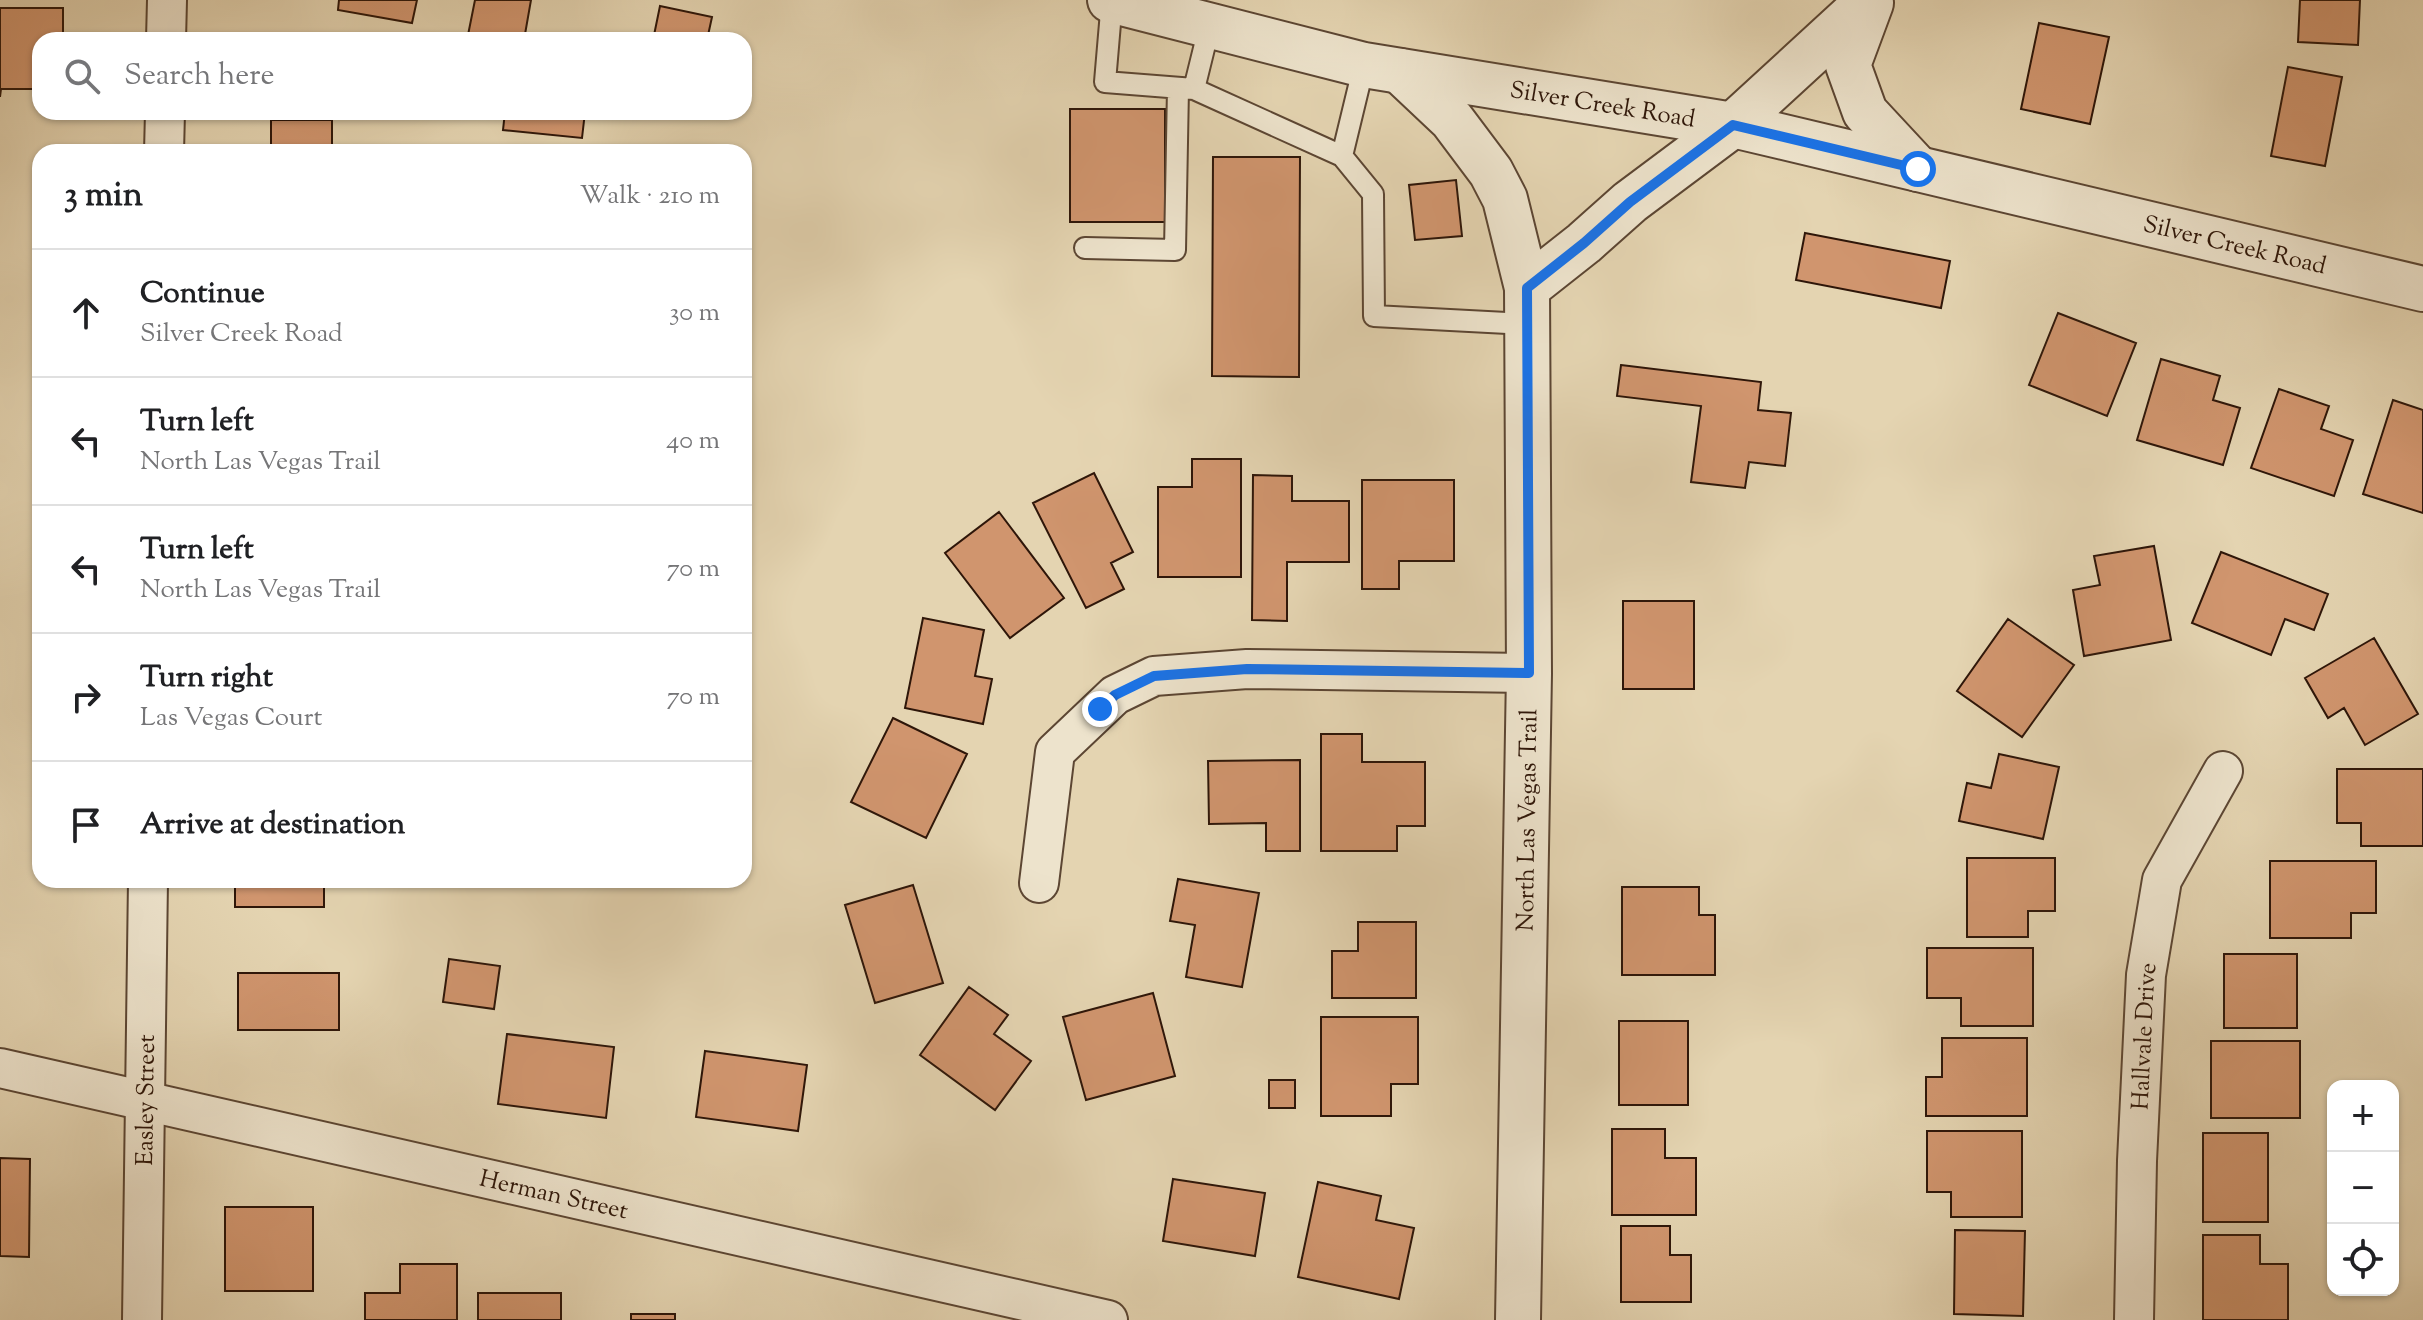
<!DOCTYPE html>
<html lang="en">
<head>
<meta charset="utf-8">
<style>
  body { margin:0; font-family:"Sorts Mill Goudy",serif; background:#f2f2f2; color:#202124 }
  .controls { position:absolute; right:24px; bottom:24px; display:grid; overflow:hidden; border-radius:16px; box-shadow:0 2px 6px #0004 }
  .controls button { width:72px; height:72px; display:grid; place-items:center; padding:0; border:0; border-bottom:2px solid #e0e0e0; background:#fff; color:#202124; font:40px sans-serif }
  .stop { position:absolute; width:24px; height:24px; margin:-18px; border:6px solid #1a73e8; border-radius:50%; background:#fff }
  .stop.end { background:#1a73e8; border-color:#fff; box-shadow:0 2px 8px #0008 }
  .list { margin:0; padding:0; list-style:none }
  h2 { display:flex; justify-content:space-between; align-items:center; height:104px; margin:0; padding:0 32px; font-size:34px }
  h2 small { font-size:26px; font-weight:400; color:#757577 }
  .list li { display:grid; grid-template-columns:52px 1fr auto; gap:24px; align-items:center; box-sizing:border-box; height:128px; padding:0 32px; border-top:2px solid #e0e0e0 }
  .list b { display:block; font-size:30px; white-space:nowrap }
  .list p { margin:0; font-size:26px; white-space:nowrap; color:#757577 }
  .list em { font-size:26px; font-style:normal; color:#757577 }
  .icon { flex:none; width:44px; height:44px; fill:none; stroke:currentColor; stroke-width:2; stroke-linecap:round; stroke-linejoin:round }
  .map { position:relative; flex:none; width:2423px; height:1320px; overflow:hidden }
  .search { position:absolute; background:#fff; box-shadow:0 2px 6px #0004; left:32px; top:32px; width:720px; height:88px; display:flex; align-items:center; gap:20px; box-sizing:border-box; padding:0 28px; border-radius:24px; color:#757577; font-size:30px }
  .panel { position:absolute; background:#fff; box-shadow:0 2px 6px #0004; left:32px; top:144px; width:720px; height:744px; border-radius:24px }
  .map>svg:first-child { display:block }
  .building { fill:#d0956e; stroke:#2e1609; stroke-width:2 }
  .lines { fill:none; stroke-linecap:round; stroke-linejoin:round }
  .service-casing { stroke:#5c4633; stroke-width:24 }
  .minor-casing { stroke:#5c4633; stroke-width:42 }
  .tertiary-casing { stroke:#5c4633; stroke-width:48 }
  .service { stroke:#ede3cc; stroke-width:20 }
  .minor { stroke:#ede3cc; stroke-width:38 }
  .tertiary { stroke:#ede3cc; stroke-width:44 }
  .route { stroke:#1a73e8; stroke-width:10 }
  .labels { text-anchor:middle; stroke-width:7; stroke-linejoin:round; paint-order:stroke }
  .street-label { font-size:24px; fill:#2e1609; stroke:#ede3cc }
</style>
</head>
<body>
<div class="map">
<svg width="2423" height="1320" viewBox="0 0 2423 1320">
  <rect width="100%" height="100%" fill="#e4d4b1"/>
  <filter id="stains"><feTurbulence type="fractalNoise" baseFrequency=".0025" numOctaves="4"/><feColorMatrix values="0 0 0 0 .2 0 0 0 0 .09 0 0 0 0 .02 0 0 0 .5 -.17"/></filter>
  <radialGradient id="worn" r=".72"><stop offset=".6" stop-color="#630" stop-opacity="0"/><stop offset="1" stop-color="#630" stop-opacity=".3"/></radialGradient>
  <!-- building -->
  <path class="building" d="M 339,0 L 417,0 L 412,23 L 338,10 Z
    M 475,0 L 531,0 L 524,40 L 467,40 Z
    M 2300,0 L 2360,0 L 2358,45 L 2298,42 Z
    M 660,6 L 712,17 L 707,40 L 653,40 Z
    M 0,8 L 63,8 L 63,40 L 40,40 L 40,89 L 1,89 L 0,97 Z
    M 2039,23 L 2109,37 L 2090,124 L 2021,109 Z
    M 2288,67 L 2342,77 L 2325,166 L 2271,156 Z
    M 1070,109 L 1165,109 L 1165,222 L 1070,222 Z
    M 505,112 L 585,112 L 582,138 L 503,130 Z
    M 271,120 L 332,120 L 332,152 L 271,152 Z
    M 1213,157 L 1300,157 L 1299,377 L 1212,376 Z
    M 1456,180 L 1462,236 L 1415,240 L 1409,185 Z
    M 1805,233 L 1950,261 L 1941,308 L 1796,280 Z
    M 2058,313 L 2136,343 L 2107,416 L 2029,385 Z
    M 2161,359 L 2220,376 L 2213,400 L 2240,408 L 2223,465 L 2137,440 Z
    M 1621,365 L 1761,382 L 1758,410 L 1791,413 L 1785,466 L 1749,462 L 1745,488 L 1691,482 L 1701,406 L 1617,396 Z
    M 2279,389 L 2329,406 L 2321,429 L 2353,440 L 2334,496 L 2251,468 Z
    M 2393,400 L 2423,410 L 2423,513 L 2363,494 Z
    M 1192,459 L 1241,459 L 1241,577 L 1158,577 L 1158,487 L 1192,487 Z
    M 1094,473 L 1133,552 L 1111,563 L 1124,589 L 1086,608 L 1033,503 Z
    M 1253,475 L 1292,476 L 1292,501 L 1349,501 L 1349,562 L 1287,562 L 1287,621 L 1252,620 Z
    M 1362,480 L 1454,480 L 1454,561 L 1399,561 L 1399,589 L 1362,589 Z
    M 999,512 L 1064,598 L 1010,638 L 945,553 Z
    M 2154,546 L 2171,640 L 2084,656 L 2073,590 L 2100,585 L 2094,556 Z
    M 2221,552 L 2328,594 L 2314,630 L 2285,619 L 2271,655 L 2192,623 Z
    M 1623,601 L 1694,601 L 1694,689 L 1623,689 Z
    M 923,618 L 984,630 L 975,676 L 992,679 L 983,724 L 905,708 Z
    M 2008,619 L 2074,665 L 2022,737 L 1957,691 Z
    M 2374,638 L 2418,714 L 2365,745 L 2344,708 L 2328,718 L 2305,678 Z
    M 893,718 L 967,754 L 926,838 L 851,802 Z
    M 1321,734 L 1362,734 L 1362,762 L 1425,762 L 1425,826 L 1397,826 L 1397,851 L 1321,851 Z
    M 1999,754 L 2059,767 L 2043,839 L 1959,821 L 1967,783 L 1991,788 Z
    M 1300,760 L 1300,851 L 1266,851 L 1266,823 L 1209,824 L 1208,761 Z
    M 2337,769 L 2423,769 L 2423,846 L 2361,846 L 2361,823 L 2337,823 Z
    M 1967,858 L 2055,858 L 2055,911 L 2028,911 L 2028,937 L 1967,937 Z
    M 2270,861 L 2376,861 L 2376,913 L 2351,913 L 2351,938 L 2270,938 Z
    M 1178,879 L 1259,893 L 1242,987 L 1186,977 L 1195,925 L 1170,921 Z
    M 235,880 L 324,880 L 324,907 L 235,907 Z
    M 913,885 L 943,983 L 875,1003 L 845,905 Z
    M 1622,887 L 1699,887 L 1699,915 L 1715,915 L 1715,975 L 1622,975 Z
    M 1358,922 L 1416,922 L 1416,998 L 1332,998 L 1332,951 L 1358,951 Z
    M 1927,948 L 2033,948 L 2033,1026 L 1961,1026 L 1961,998 L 1927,998 Z
    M 2224,954 L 2297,954 L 2297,1028 L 2224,1028 Z
    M 449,959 L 500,966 L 494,1009 L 443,1002 Z
    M 238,973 L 339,973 L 339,1030 L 238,1030 Z
    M 969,987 L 1008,1015 L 994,1034 L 1031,1061 L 995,1110 L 920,1055 Z
    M 1153,993 L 1175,1076 L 1086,1100 L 1063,1017 Z
    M 1321,1017 L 1418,1017 L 1418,1084 L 1391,1084 L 1391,1116 L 1321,1116 Z
    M 1619,1021 L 1688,1021 L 1688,1105 L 1619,1105 Z
    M 507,1034 L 614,1047 L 606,1118 L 498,1104 Z
    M 1942,1038 L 2027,1038 L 2027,1116 L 1926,1116 L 1926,1077 L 1942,1077 Z
    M 2211,1041 L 2300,1041 L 2300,1118 L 2211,1118 Z
    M 705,1051 L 807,1065 L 798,1131 L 696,1117 Z
    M 1269,1080 L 1295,1080 L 1295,1108 L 1269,1108 Z
    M 1612,1129 L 1665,1129 L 1665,1158 L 1696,1158 L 1696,1215 L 1612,1215 Z
    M 1927,1131 L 2022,1131 L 2022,1217 L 1951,1217 L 1951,1192 L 1927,1192 Z
    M 2203,1133 L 2268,1133 L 2268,1222 L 2203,1222 Z
    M 0,1158 L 30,1159 L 29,1257 L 0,1256 Z
    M 1173,1179 L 1265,1193 L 1255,1256 L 1163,1241 Z
    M 1318,1182 L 1381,1196 L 1376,1220 L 1414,1228 L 1399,1299 L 1298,1277 Z
    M 225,1207 L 313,1207 L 313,1291 L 225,1291 Z
    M 1621,1226 L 1670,1226 L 1670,1255 L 1691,1255 L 1691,1302 L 1621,1302 Z
    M 1955,1230 L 2025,1231 L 2023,1316 L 1954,1314 Z
    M 2203,1235 L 2260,1235 L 2260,1264 L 2288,1264 L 2288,1320 L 2203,1320 Z
    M 400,1264 L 457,1264 L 457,1320 L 365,1320 L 365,1293 L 400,1293 Z
    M 478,1293 L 561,1293 L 561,1320 L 478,1320 Z
    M 631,1314 L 675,1314 L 675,1320 L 631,1320 Z"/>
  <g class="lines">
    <!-- service casing -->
    <g class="service-casing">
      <path id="service" d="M 1112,0 L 1105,82 L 1194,89 L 1210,24
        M 1194,89 L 1342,156 L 1364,65
        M 1342,156 L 1373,194 L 1374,316 L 1528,324
        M 1085,248 L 1175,250 L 1178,88"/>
    </g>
    <!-- minor casing -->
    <g class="minor-casing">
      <g id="minor">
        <path d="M 166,40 L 167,0"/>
        <path d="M 164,152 L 165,112"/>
        <path d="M 1039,883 L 1055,752 L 1115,695 L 1154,676 L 1247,669 L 1529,673"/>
        <path id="s1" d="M 0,1068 L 1108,1320"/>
        <path id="s2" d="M 142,1320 L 148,880"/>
        <path id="s3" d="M 2134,1320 L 2137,1161 L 2146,975 L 2162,880 L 2223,771"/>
      </g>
    </g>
    <!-- tertiary casing -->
    <g class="tertiary-casing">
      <g id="tertiary">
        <path id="s4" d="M 1110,0 L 1364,65 L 1733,125 L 2423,289"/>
        <path d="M 1871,3 L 1848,65 L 1865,112 L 1918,169"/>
        <path d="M 1400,71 L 1452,120 L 1491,172 L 1505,199 L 1527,288"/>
        <path id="s5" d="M 1518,1320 L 1529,673 L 1527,288 L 1584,243 L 1630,202 L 1733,125 L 1869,0"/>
      </g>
    </g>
    <!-- service -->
    <use href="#service" class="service"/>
    <!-- minor -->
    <use href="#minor" class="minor"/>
    <!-- tertiary -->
    <use href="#tertiary" class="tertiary"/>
  </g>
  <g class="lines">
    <!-- route -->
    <path class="route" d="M 1100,709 L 1115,695 L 1154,676 L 1247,669 L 1529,673 L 1527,288 L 1584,243 L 1630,202 L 1733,125 L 1918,169"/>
  </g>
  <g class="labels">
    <!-- street labels -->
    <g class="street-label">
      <text dy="8" stroke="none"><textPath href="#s4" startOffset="504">Silver Creek Road</textPath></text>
      <text dy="8" stroke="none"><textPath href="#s4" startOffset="1152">Silver Creek Road</textPath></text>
      <text dy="8" stroke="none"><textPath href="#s5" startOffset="500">North Las Vegas Trail</textPath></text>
      <text dy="8" stroke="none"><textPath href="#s3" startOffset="284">Hallvale Drive</textPath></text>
      <text dy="8" stroke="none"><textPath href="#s2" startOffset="220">Easley Street</textPath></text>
      <text dy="8" stroke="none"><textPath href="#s1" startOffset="568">Herman Street</textPath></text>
    </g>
  </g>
  <rect width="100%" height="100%" filter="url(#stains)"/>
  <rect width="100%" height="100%" fill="url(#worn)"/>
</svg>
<div class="controls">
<button>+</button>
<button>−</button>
<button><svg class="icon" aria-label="locate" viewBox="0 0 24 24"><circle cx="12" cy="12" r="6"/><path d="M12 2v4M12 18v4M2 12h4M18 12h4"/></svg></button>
</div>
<div class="stop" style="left:1918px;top:169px"></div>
<div class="stop end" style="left:1100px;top:709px"></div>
<div class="search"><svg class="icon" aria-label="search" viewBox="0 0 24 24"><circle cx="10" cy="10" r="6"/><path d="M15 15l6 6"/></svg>Search here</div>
<section class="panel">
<h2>3 min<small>Walk · 210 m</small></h2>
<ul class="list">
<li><svg class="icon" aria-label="ahead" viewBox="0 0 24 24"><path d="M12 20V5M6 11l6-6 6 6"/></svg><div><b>Continue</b><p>Silver Creek Road</p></div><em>30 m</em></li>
<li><svg class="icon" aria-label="left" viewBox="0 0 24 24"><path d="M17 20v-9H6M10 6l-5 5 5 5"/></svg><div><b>Turn left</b><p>North Las Vegas Trail</p></div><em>40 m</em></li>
<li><svg class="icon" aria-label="left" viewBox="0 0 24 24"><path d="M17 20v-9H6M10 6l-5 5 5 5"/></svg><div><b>Turn left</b><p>North Las Vegas Trail</p></div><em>70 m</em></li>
<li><svg class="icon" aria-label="right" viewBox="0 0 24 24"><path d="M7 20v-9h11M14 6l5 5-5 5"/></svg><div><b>Turn right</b><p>Las Vegas Court</p></div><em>70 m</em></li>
<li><svg class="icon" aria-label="arrive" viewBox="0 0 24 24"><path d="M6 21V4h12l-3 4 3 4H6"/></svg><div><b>Arrive at destination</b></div></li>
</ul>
</section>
</div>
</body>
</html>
